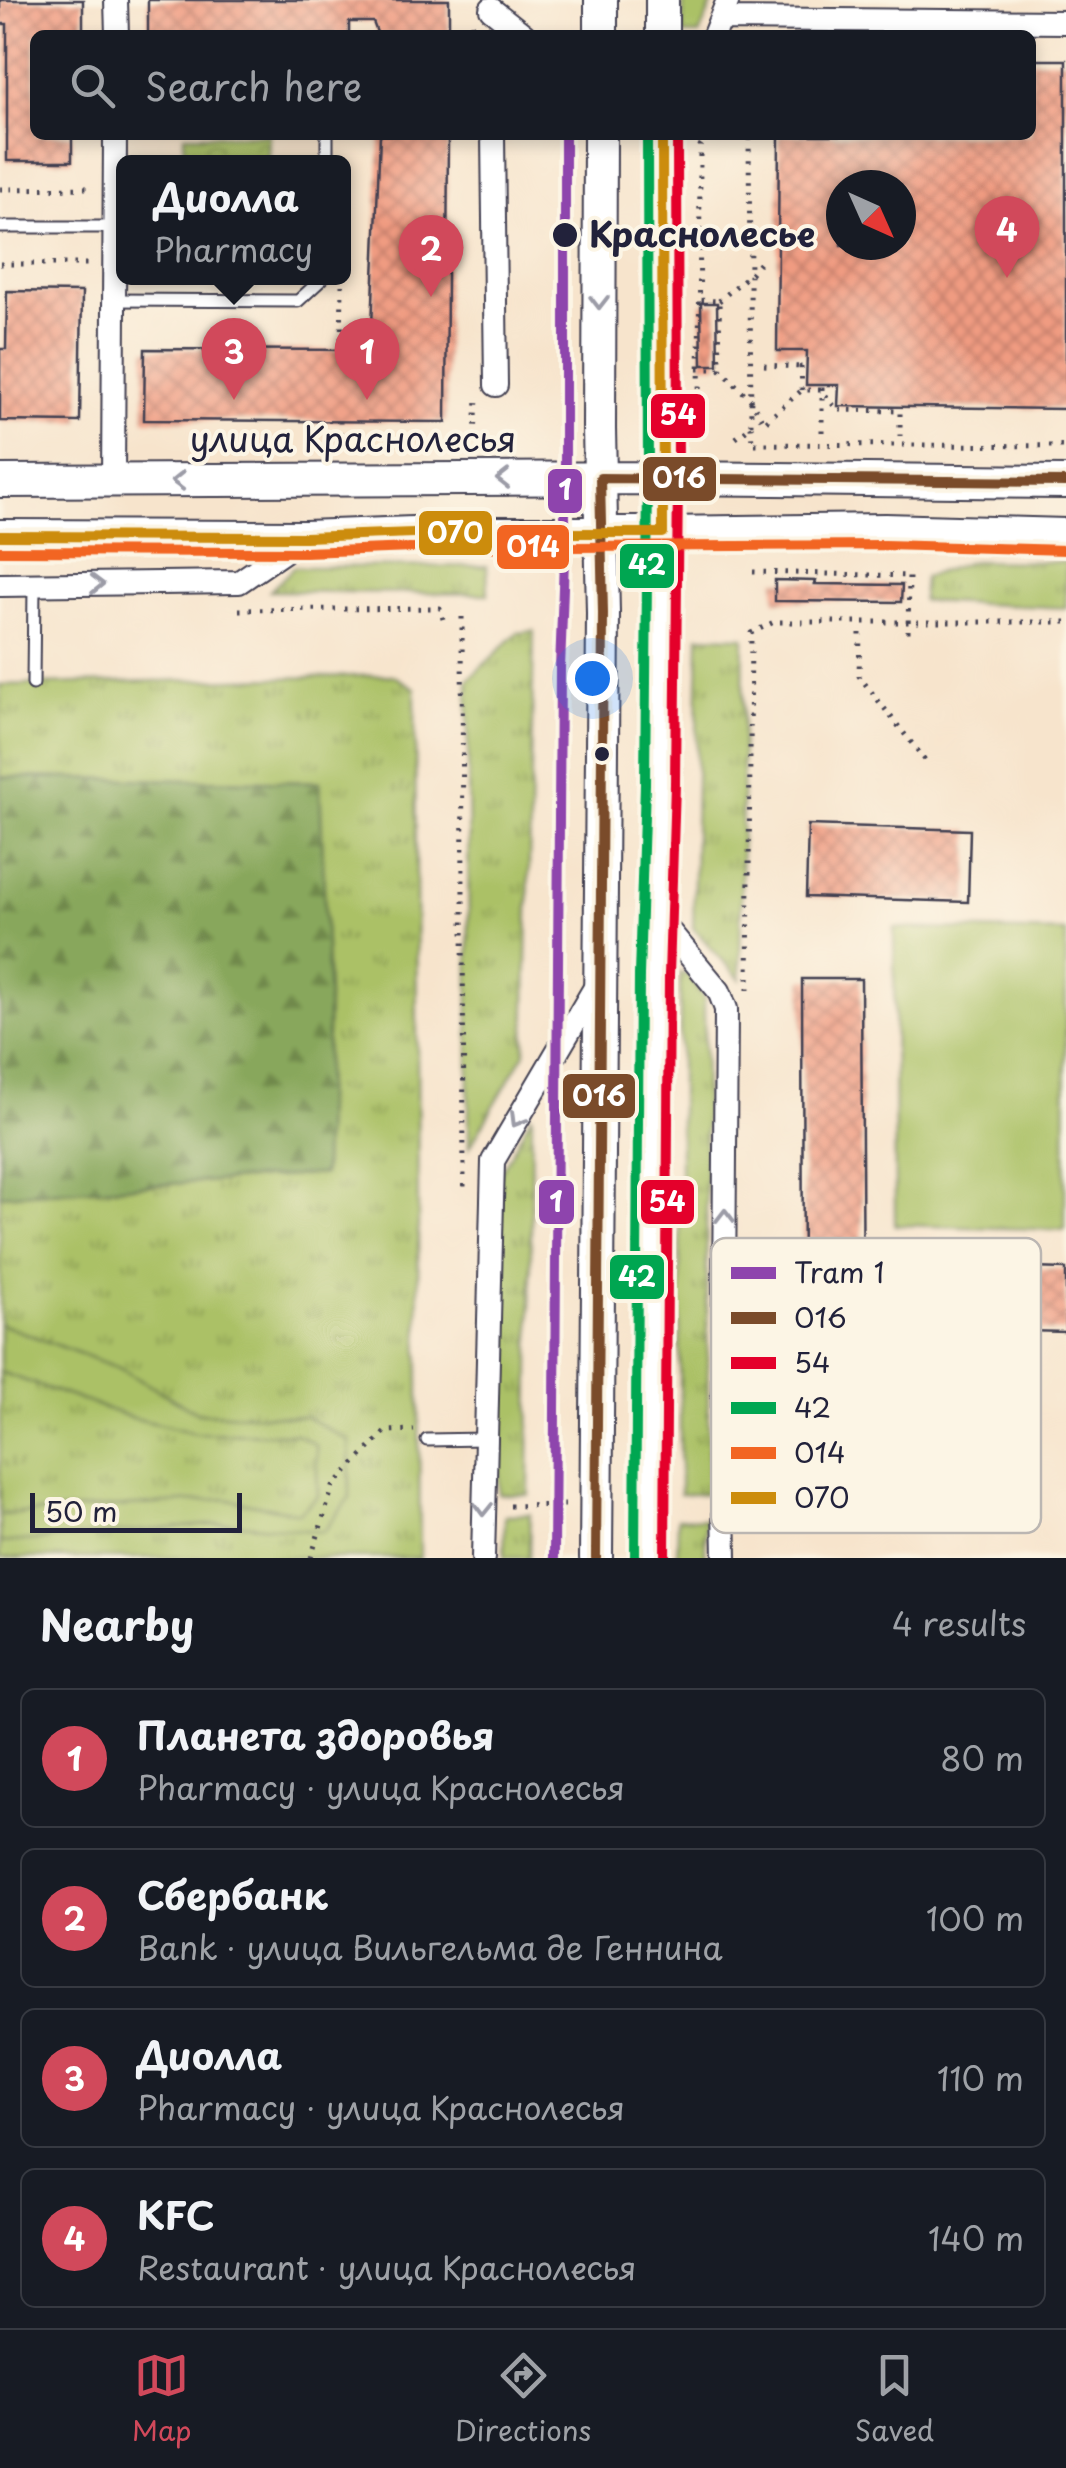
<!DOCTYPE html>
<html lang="en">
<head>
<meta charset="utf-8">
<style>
  body { margin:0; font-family:"Playpen Sans",sans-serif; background:#20242c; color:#f1f3f6 }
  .compass { position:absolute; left:826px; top:170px; width:90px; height:90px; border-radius:50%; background:#171b24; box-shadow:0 5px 15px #0003; rotate:135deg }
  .scale { position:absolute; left:30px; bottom:25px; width:212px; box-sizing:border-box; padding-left:10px; border:5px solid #22223b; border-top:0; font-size:28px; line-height:35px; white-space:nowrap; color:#22223b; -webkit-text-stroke:8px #fcf5e5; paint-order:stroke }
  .you { position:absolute; left:592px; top:678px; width:35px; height:35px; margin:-25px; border:8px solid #fff; border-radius:50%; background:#1a73e8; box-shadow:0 0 0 15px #1a73e833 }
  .badge { display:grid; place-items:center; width:65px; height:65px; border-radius:50%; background:#d1495b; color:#fff; font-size:32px; font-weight:700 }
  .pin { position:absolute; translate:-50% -82px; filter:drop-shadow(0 2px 5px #0008) }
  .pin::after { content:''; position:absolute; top:52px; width:35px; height:30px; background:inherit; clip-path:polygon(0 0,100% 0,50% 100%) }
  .popup { position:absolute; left:116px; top:155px; width:235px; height:130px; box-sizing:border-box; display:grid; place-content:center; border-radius:15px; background:#171b24; filter:drop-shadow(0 2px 8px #0005); font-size:32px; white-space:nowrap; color:#9ea1a6 }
  .popup b { font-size:38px; color:#f1f3f6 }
  .popup::after { content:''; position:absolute; left:50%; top:100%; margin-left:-20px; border:20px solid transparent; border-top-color:#171b24 }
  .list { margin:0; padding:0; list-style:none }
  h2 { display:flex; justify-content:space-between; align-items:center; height:130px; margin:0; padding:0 40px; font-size:42px }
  h2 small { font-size:32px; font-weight:400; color:#9ea1a6 }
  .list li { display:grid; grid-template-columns:65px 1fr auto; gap:30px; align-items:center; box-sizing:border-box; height:140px; margin:0 20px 20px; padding:0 20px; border:2px solid #363941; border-radius:15px }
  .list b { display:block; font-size:38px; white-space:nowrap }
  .list p { margin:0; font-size:32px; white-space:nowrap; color:#9ea1a6 }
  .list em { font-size:32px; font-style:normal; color:#9ea1a6 }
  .icon { flex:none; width:55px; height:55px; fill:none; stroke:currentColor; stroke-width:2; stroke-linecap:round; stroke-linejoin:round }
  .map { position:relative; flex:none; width:1066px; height:1558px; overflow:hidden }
  .search { position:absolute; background:#171b24; box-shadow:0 5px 15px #0003; left:30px; right:30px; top:30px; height:110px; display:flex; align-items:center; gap:25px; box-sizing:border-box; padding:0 35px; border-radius:15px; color:#9ea1a6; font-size:38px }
  .sheet { height:770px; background:#171b24 }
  nav { display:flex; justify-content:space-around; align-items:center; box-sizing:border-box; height:140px; border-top:2px solid #363941; background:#171b24; font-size:28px; color:#9ea1a6 }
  nav a { display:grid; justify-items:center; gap:5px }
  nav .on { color:#d1495b }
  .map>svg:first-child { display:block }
  .grass { fill:url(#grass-tufts); stroke:#667250; stroke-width:2.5 }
  .forest { fill:url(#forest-firs); stroke:#55644b; stroke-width:2.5 }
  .park { fill:url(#park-crowns); stroke:#667250; stroke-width:2.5 }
  .pitch { fill:#abc166; stroke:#667250; stroke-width:2.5 }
  .building { fill:url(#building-cross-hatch); fill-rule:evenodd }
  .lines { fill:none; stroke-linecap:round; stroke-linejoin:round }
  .lane-casing { stroke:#423f51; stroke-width:15 }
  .street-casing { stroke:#423f51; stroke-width:26 }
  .secondary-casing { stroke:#423f51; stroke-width:36 }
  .path { stroke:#423f51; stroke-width:5; stroke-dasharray:2.5 8; stroke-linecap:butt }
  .lane { stroke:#fff; stroke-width:11 }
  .street { stroke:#fff; stroke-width:22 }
  .secondary { stroke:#fff; stroke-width:32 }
  .bus-1-casing { stroke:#fcf5e5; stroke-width:18 }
  .bus-2-casing { stroke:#fcf5e5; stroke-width:18 }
  .bus-3-casing { stroke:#fcf5e5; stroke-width:18 }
  .bus-4-casing { stroke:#fcf5e5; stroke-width:18 }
  .bus-5-casing { stroke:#fcf5e5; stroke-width:18 }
  .bus-1 { stroke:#7a4b2a; stroke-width:10 }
  .bus-2 { stroke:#e4002b; stroke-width:10 }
  .bus-3 { stroke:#00a651; stroke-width:10 }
  .bus-4 { stroke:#f26522; stroke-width:10 }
  .bus-5 { stroke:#cc8c0c; stroke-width:10 }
  .tram-1-casing { stroke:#fcf5e5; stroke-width:18 }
  .tram-1 { stroke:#8e44ad; stroke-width:10 }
  .oneway { stroke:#9c9ca7 }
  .stop-dot { fill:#22223b; stroke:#fcf5e5; stroke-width:4 }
  .labels { text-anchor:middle; stroke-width:8; stroke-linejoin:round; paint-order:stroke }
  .stop-label { font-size:35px; font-weight:bold; fill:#22223b; stroke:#fcf5e5; text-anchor:start }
  .street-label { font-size:35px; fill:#22223b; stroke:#fcf5e5 }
  .key { fill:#fcf5e5; stroke:#bbb6b2; stroke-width:2.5 }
  .key-label { font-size:28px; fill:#22223b }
  .line-badge { stroke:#fcf5e5; stroke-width:4 }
  .badge-label { font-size:28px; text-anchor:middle; font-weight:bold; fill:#fff }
</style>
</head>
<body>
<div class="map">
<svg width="1066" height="1558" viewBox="0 0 1066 1558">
  <defs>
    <pattern id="grass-tufts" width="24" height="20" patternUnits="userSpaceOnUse" patternTransform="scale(2.5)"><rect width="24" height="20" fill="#abc166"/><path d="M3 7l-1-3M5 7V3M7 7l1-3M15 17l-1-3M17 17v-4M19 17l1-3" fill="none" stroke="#8b9c55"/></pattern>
    <pattern id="forest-firs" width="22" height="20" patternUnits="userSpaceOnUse" patternTransform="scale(2.5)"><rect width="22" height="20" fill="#88a75b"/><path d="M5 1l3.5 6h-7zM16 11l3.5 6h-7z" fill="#6f884c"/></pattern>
    <pattern id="park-crowns" width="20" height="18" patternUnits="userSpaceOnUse" patternTransform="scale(2.5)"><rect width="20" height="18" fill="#abc166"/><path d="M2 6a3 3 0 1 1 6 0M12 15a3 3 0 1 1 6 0" fill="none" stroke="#8b9c55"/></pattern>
    <pattern id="building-cross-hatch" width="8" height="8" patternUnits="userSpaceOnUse" patternTransform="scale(2.5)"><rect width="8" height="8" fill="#f09b81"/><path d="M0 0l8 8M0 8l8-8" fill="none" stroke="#c27e6b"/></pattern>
  </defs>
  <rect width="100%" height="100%" fill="#fcf5e5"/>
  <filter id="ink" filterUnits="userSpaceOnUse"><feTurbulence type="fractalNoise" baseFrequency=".01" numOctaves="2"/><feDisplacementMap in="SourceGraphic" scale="20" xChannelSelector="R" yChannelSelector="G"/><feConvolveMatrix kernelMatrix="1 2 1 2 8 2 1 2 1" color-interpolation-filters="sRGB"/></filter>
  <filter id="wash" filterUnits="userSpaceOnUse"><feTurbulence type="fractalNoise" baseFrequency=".0048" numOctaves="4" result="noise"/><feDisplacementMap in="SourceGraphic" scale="40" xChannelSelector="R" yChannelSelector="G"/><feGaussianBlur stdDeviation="2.25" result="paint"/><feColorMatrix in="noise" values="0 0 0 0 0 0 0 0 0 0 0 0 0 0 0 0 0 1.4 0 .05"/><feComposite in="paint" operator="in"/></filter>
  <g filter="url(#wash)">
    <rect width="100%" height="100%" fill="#f7e4cc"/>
    <!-- grass -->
    <path class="grass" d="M 683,0 L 714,0 L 699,35 L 683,35 Z
      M 973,561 L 1066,562 L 1066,608 L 922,601 L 924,577 Z
      M 487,566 L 488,594 L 270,591 L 294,567 Z
      M 534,631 L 525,1053 L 469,1148 L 468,680 L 517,633 Z
      M 699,636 L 744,637 L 740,979 L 693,928 Z
      M 393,675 L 415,688 L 420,1558 L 0,1558 L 0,1195 L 323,1174 L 319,782 L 0,777 L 0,685 Z
      M 680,973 L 688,975 L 704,998 L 709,1494 L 680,1494 Z
      M 532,1114 L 529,1495 L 499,1494 L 500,1174 Z
      M 530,1514 L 529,1558 L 504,1558 L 505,1515 Z
      M 678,1518 L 706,1519 L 705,1558 L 677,1558 Z"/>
    <!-- forest -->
    <path class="forest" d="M 0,777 L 320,782 L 328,997 L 323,1174 L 0,1195 Z"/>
    <!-- park -->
    <path class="park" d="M 184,135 L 269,135 L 268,162 L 184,162 Z
      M 183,278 L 266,278 L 266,282 L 183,284 Z"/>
    <!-- pitch -->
    <path class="pitch" d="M 894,928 L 1066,932 L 1065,1230 L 895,1225 Z
      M 0,1324 L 119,1368 L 198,1413 L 307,1417 L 349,1441 L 350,1497 L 323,1532 L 231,1523 L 0,1543 L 0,1515 L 225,1499 L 299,1513 L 318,1496 L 316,1445 L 296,1434 L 196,1433 L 133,1418 L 0,1372 Z"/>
    <g id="blocks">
      <!-- building -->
      <path class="building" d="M 0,0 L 83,0 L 83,35 L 35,35 L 35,135 L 72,135 L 72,161 L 7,161 L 7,24 L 0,24 Z
        M 148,0 L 449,0 L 449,35 L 378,35 L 373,22 L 349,22 L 349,35 L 148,35 Z
        M 1031,60 L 1066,60 L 1066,409 L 838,406 L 839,385 L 806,385 L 807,351 L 777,351 L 779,135 L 1031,135 ZM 841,185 L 901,185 L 901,245 L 841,245 Z
        M 380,135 L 448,135 L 446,422 L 144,420 L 145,349 L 371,350 Z
        M 7,291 L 82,292 L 80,422 L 0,421 L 0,349 L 6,349 Z
        M 701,303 L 717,303 L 718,365 L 702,365 Z
        M 775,580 L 816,581 L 815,584 L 902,585 L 901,602 L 775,601 Z
        M 808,825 L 970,830 L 968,902 L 806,897 Z
        M 802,979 L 861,979 L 863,1322 L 803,1322 Z
        M 870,1263 L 1066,1269 L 1066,1332 L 868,1327 Z"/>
    </g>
  </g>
  <g filter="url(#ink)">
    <use href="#blocks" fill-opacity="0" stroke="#423f51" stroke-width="2.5"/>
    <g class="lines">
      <!-- lane casing -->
      <g class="lane-casing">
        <path id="lane" d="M 327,162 L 327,135
          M 0,227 L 113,227
          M 113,300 L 298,301 L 323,278
          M 33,684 L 34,585
          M 427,1440 L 485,1439
          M 723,1446 L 777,1446"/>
      </g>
      <!-- street casing -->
      <g class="street-casing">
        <path id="street" d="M 116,0 L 117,35
          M 491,9 L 524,35
          M 722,19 L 1066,22
          M 714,35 L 728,0
          M 493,135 L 496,385
          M 113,481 L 115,135
          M 0,585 L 239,582 L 305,537
          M 655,914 L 719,991 L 726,1009 L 723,1446 L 725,1558
          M 483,1558 L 493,1161 L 600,979"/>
      </g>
      <!-- secondary casing -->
      <g class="secondary-casing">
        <path id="secondary" d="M 601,35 L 601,0
          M 662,35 L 662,0
          M 0,481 L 663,478 L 1066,482
          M 0,536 L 305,537 L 413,533 L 663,533 L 885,530 L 1066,535
          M 596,1558 L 603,613 L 599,429 L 600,135
          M 650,1558 L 654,975 L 660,784 L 663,478 L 662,135"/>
      </g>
      <!-- path -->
      <path class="path" d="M 472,23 L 472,35
        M 0,189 L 90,188
        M 344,201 L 345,173
        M 0,264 L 92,264
        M 719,301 L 751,273 L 762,260
        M 341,350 L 342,285
        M 764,365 L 801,367
        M 698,369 L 720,369 L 719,301 L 698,300
        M 720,369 L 750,399 L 764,423 L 802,390 L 822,390 L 837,410 L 900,411 L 900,436
        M 802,390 L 801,367 L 806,367
        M 340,421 L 340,439
        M 751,426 L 752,444 L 1066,446
        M 699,430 L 700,146 L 707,135
        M 822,432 L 822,385
        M 475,436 L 477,398
        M 736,438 L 751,426 L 749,135
        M 753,572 L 909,576 L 908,633
        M 239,610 L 440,608 L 443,619
        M 462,617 L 464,1190
        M 860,633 L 859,676 L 925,760
        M 748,990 L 751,633 L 774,622 L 1066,622
        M 750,1505 L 764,1504
        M 510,1506 L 569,1505
        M 311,1558 L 333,1486 L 386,1431 L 414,1430"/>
      <!-- lane -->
      <use href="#lane" class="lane"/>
      <!-- street -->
      <use href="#street" class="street"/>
      <!-- secondary -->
      <use href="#secondary" class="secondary"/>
      <!-- bus-1 casing -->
      <g class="bus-1-casing">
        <path id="bus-1" d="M 596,1558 L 603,613 L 600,478 L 1066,482"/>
      </g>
      <!-- bus-2 casing -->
      <g class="bus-2-casing">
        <path id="bus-2" d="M 665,1558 L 669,975 L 675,784 L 678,478 L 677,135"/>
      </g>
      <!-- bus-3 casing -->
      <g class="bus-3-casing">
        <path id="bus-3" d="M 635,1558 L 639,975 L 645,784 L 648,478 L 647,135"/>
      </g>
      <!-- bus-4 casing -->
      <g class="bus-4-casing">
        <path id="bus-4" d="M 0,551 L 305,552 L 413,548 L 885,545 L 1066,550"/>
      </g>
      <!-- bus-5 casing -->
      <g class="bus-5-casing">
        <path id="bus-5" d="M 0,536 L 305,537 L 413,533 L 663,533 L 662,135"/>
      </g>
      <!-- bus-1 -->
      <use href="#bus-1" class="bus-1"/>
      <!-- bus-2 -->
      <use href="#bus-2" class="bus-2"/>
      <!-- bus-3 -->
      <use href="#bus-3" class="bus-3"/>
      <!-- bus-4 -->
      <use href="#bus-4" class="bus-4"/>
      <!-- bus-5 -->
      <use href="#bus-5" class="bus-5"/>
      <!-- tram-1 casing -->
      <g class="tram-1-casing">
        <path id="tram-1" d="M 554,1558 L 560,669 L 565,533 L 565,135"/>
      </g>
      <!-- tram-1 -->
      <use href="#tram-1" class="tram-1"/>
    </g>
    <!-- one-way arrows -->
    <defs><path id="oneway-chevron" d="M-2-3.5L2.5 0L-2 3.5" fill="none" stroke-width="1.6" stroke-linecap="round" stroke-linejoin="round" transform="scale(2.5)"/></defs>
    <g class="oneway">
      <use href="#oneway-chevron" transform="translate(599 302) rotate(90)"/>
      <use href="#oneway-chevron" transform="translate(503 479) rotate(180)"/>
      <use href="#oneway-chevron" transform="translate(178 481) rotate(179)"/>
      <use href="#oneway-chevron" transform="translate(97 584) rotate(-1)"/>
      <use href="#oneway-chevron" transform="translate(517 1120) rotate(121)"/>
      <use href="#oneway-chevron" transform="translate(725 1216) rotate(-90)"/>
      <use href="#oneway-chevron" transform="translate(483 1509) rotate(91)"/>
    </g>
  </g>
  <!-- markers -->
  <g class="stop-dot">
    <circle cx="565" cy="235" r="14"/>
    <circle cx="602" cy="754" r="9"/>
  </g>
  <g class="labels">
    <!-- stop labels -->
    <g class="stop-label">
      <text x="589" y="247">Краснолесье</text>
    </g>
    <!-- street labels -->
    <g class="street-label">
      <text x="353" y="452">улица Краснолесья</text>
    </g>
  </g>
  <!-- legend -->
  <rect x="711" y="1238" width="330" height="295" rx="15" class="key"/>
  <rect x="731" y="1267" width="45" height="12" fill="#8e44ad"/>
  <rect x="731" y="1312" width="45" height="12" fill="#7a4b2a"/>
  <rect x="731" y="1357" width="45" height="12" fill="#e4002b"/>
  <rect x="731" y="1402" width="45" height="12" fill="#00a651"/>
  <rect x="731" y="1447" width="45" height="12" fill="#f26522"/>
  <rect x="731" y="1492" width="45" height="12" fill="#cc8c0c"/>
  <g class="key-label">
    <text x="794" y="1283">Tram 1</text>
    <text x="794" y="1328">016</text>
    <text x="794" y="1373">54</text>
    <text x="794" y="1418">42</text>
    <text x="794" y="1463">014</text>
    <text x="794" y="1508">070</text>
  </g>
  <g class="line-badge">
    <rect x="649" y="392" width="58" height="48" rx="10" fill="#e4002b"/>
    <rect x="641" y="455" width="77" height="48" rx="10" fill="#7a4b2a"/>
    <rect x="546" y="467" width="38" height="48" rx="10" fill="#8e44ad"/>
    <rect x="417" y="509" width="77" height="48" rx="10" fill="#cc8c0c"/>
    <rect x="495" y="523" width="76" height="48" rx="10" fill="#f26522"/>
    <rect x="618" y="542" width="58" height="48" rx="10" fill="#00a651"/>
    <rect x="561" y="1072" width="76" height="48" rx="10" fill="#7a4b2a"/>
    <rect x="639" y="1178" width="57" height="48" rx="10" fill="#e4002b"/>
    <rect x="537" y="1178" width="39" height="48" rx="10" fill="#8e44ad"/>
    <rect x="608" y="1253" width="58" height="48" rx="10" fill="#00a651"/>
  </g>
  <g class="badge-label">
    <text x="678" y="425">54</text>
    <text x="679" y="488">016</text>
    <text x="565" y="500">1</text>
    <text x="455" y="543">070</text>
    <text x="533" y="557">014</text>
    <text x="647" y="575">42</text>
    <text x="599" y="1106">016</text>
    <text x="667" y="1212">54</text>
    <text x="556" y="1212">1</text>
    <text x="637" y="1287">42</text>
  </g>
</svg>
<svg class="compass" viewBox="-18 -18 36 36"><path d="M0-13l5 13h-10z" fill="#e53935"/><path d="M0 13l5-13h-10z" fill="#9ea1a6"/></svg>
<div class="scale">50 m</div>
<div class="you"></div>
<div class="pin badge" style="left:367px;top:400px">1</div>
<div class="pin badge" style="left:431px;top:297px">2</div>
<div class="pin badge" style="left:234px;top:400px">3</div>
<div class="popup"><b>Диолла</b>Pharmacy</div>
<div class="pin badge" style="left:1007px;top:278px">4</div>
<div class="search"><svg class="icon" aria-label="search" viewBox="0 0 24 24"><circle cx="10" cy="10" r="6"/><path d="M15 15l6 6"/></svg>Search here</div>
</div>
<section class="sheet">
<h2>Nearby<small>4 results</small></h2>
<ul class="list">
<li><span class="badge">1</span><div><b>Планета здоровья</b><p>Pharmacy · улица Краснолесья</p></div><em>80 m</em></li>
<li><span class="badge">2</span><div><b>Сбербанк</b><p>Bank · улица Вильгельма де Геннина</p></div><em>100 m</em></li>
<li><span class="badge">3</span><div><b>Диолла</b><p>Pharmacy · улица Краснолесья</p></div><em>110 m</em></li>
<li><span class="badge">4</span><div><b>KFC</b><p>Restaurant · улица Краснолесья</p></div><em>140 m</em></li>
</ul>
</section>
<nav>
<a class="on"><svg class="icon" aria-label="map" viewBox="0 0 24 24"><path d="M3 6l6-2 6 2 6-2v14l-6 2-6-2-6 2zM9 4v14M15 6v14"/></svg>Map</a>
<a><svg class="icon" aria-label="directions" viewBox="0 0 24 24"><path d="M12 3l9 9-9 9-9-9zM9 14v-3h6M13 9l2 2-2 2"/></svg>Directions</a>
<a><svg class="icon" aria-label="saved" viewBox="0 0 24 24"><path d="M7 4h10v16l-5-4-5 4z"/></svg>Saved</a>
</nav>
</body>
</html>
